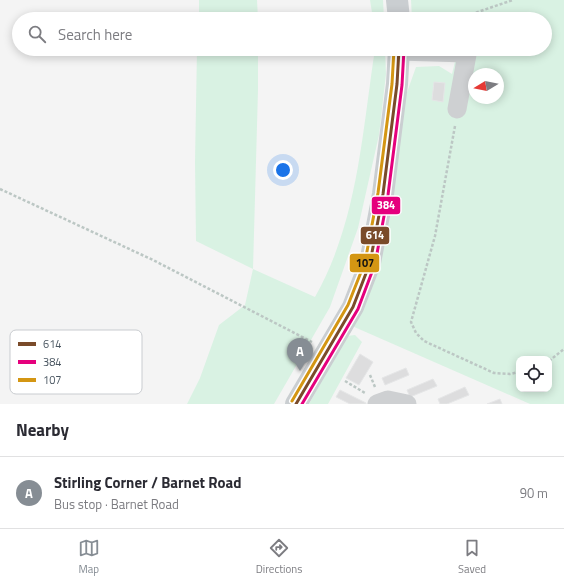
<!DOCTYPE html>
<html lang="en">
<head>
<meta charset="utf-8">
<style>
  body { margin:0; font-family:"Titillium Web",sans-serif; background:#f2f2f3; color:#2b2b33 }
  .controls { position:absolute; right:12px; bottom:12px; display:grid; overflow:hidden; border-radius:8px; box-shadow:0 2px 10px #0003 }
  .controls button { width:36px; height:36px; display:grid; place-items:center; padding:0; border:0; border-bottom:1px solid #e1e1e2; background:#fff; color:#2b2b33; font:20px sans-serif }
  .compass { position:absolute; left:468px; top:68px; width:36px; height:36px; border-radius:50%; background:#fff; box-shadow:0 2px 10px #0003; rotate:260deg }
  .you { position:absolute; left:283px; top:170px; width:14px; height:14px; margin:-10px; border:3px solid #fff; border-radius:50%; background:#1a73e8; box-shadow:0 0 0 6px #1a73e833 }
  .badge { display:grid; place-items:center; width:26px; height:26px; border-radius:50%; background:#868d94; color:#fff; font-size:13px; font-weight:700 }
  .pin { position:absolute; translate:-50% -33px; filter:drop-shadow(0 1px 2px #0008) }
  .pin::after { content:''; position:absolute; top:21px; width:14px; height:12px; background:inherit; clip-path:polygon(0 0,100% 0,50% 100%) }
  .list { margin:0; padding:0; list-style:none }
  h2 { display:flex; justify-content:space-between; align-items:center; height:52px; margin:0; padding:0 16px; font-size:17px }
  h2 small { font-size:13px; font-weight:400; color:#7c7c81 }
  .list li { display:grid; grid-template-columns:26px 1fr auto; gap:12px; align-items:center; box-sizing:border-box; height:72px; padding:0 16px; border-top:1px solid #e1e1e2 }
  .list b { display:block; font-size:15px; white-space:nowrap }
  .list p { margin:0; font-size:13px; white-space:nowrap; color:#7c7c81 }
  .list em { font-size:13px; font-style:normal; color:#7c7c81 }
  .icon { flex:none; width:22px; height:22px; fill:none; stroke:currentColor; stroke-width:2; stroke-linecap:round; stroke-linejoin:round }
  .map { position:relative; flex:none; width:564px; height:404px; overflow:hidden }
  .search { position:absolute; background:#fff; box-shadow:0 2px 10px #0003; left:12px; right:12px; top:12px; height:44px; display:flex; align-items:center; gap:10px; box-sizing:border-box; padding:0 14px; border-radius:22px; color:#7c7c81; font-size:15px }
  .sheet { height:124px; background:#fff }
  nav { display:flex; justify-content:space-around; align-items:center; box-sizing:border-box; height:56px; border-top:1px solid #e1e1e2; background:#fff; font-size:11px; color:#7c7c81 }
  nav a { display:grid; justify-items:center; gap:2px }
  nav .on { color:#868d94 }
  .map>svg:first-child { display:block }
  .green { fill:#d9f2e3; fill-rule:evenodd }
  .building { fill:#ddddde; stroke:#e5e6e7 }
  .lines { fill:none; stroke-linecap:round; stroke-linejoin:round }
  .path { stroke:#bcc7c4; stroke-width:2.5; stroke-dasharray:3 2; stroke-linecap:butt }
  .minor { stroke:#ced0d2; stroke-width:19 }
  .major { stroke:#caced1; stroke-width:22 }
  .bus-1-casing { stroke:#fff; stroke-width:6 }
  .bus-2-casing { stroke:#fff; stroke-width:6 }
  .bus-3-casing { stroke:#fff; stroke-width:6 }
  .bus-1 { stroke:#7a4b2a; stroke-width:3 }
  .bus-2 { stroke:#e5007d; stroke-width:3 }
  .bus-3 { stroke:#d49613; stroke-width:3 }
  .key { fill:#fff; stroke:#c9ccd0; stroke-width:1 }
  .key-label { font-size:11px; fill:#4a5661 }
  .line-badge { stroke:#fff; stroke-width:1.5 }
  .badge-label { font-size:11px; text-anchor:middle; font-weight:bold; fill:#fff }
  .pale-badge-label { font-size:11px; text-anchor:middle; font-weight:bold; fill:#111 }
</style>
</head>
<body>
<div class="map">
<svg width="564" height="404" viewBox="0 0 564 404">
  <rect width="100%" height="100%" fill="#f4f4f4"/>
  <!-- green -->
  <path class="green" d="M 199,0 L 257,0 L 258,19 L 199,19 Z
    M 370,0 L 383,0 L 384,19 L 373,19 Z
    M 411,0 L 564,0 L 564,404 L 530,404 L 352,326 L 405,98 L 416,67 L 439,66 L 452,74 L 458,49 L 545,49 L 545,19 L 412,19 ZM 474,74 L 498,74 L 498,98 L 474,98 ZM 519,359 L 549,359 L 549,389 L 519,389 Z
    M 197,49 L 258,49 L 258,90 L 253,269 L 315,297 C 358,221 362,133 375,49 L 385,49 L 386,74 L 379,135 L 358,228 L 330,307 L 274,404 L 187,404 L 200,378 L 219,325 L 245,305 L 253,269 L 196,241 L 195,162 Z
    M 355,335 L 362,342 L 328,404 L 309,404 L 347,336 Z"/>
  <!-- building -->
  <path class="building" d="M 434,82 L 445,83 L 443,102 L 432,100 Z
    M 360,354 L 373,362 L 359,385 L 346,378 Z
    M 406,368 L 409,375 L 385,385 L 382,378 Z
    M 433,379 L 437,386 L 410,397 L 407,390 Z
    M 465,387 L 469,395 L 447,404 L 440,404 L 438,399 Z
    M 340,390 L 366,403 L 366,404 L 350,404 L 336,397 Z
    M 500,399 L 502,404 L 487,404 Z"/>
  <g class="lines">
    <!-- path -->
    <path class="path" d="M 457,19 L 513,0
      M 455,126 L 435,236 L 411,322 L 416,333 L 424,341 L 494,373 L 510,374 L 519,372
      M 0,189 L 153,260 L 312,342
      M 549,361 L 564,349
      M 370,375 L 375,387
      M 345,381 L 365,393"/>
    <!-- minor -->
    <path class="minor" d="M 398,51 L 466,53
      M 457,109 L 468,49
      M 377,404 L 388,400 L 407,404"/>
    <!-- major -->
    <path class="major" d="M 397,0 L 399,19
      M 296,404 L 353,307 L 370,263 L 383,194 L 397,84 L 399,49"/>
    <!-- bus-1 casing -->
    <g class="bus-1-casing">
      <path id="bus-1" d="M 296,404 L 353,307 L 370,263 L 383,194 L 397,84 L 399,49"/>
    </g>
    <!-- bus-2 casing -->
    <g class="bus-2-casing">
      <path id="bus-2" d="M 302,404 L 358,309 L 375,264 L 388,195 L 402,85 L 404,49"/>
    </g>
    <!-- bus-3 casing -->
    <g class="bus-3-casing">
      <path id="bus-3" d="M 292,401 L 348,305 L 365,262 L 378,193 L 392,84 L 394,49"/>
    </g>
    <!-- bus-1 -->
    <use href="#bus-1" class="bus-1"/>
    <!-- bus-2 -->
    <use href="#bus-2" class="bus-2"/>
    <!-- bus-3 -->
    <use href="#bus-3" class="bus-3"/>
  </g>
  <!-- legend -->
  <rect x="10" y="330" width="132" height="64" rx="6" class="key"/>
  <rect x="18" y="342" width="18" height="4" fill="#7a4b2a"/>
  <rect x="18" y="360" width="18" height="4" fill="#e5007d"/>
  <rect x="18" y="378" width="18" height="4" fill="#d49613"/>
  <g class="key-label">
    <text x="43" y="348">614</text>
    <text x="43" y="366">384</text>
    <text x="43" y="384">107</text>
  </g>
  <g class="line-badge">
    <rect x="371" y="196" width="30" height="19" rx="4" fill="#e5007d"/>
    <rect x="360" y="226" width="30" height="19" rx="4" fill="#7a4b2a"/>
    <rect x="349" y="253" width="31" height="20" rx="4" fill="#d49613"/>
  </g>
  <g class="badge-label">
    <text x="386" y="209">384</text>
    <text x="375" y="239">614</text>
  </g>
  <g class="pale-badge-label">
    <text x="365" y="267">107</text>
  </g>
</svg>
<div class="controls">
<button><svg class="icon" aria-label="locate" viewBox="0 0 24 24"><circle cx="12" cy="12" r="6"/><path d="M12 2v4M12 18v4M2 12h4M18 12h4"/></svg></button>
</div>
<svg class="compass" viewBox="-18 -18 36 36"><path d="M0-13l5 13h-10z" fill="#e53935"/><path d="M0 13l5-13h-10z" fill="#7c7c81"/></svg>
<div class="you"></div>
<div class="pin badge" style="left:300px;top:371px">A</div>
<div class="search"><svg class="icon" aria-label="search" viewBox="0 0 24 24"><circle cx="10" cy="10" r="6"/><path d="M15 15l6 6"/></svg>Search here</div>
</div>
<section class="sheet">
<h2>Nearby<small></small></h2>
<ul class="list">
<li><span class="badge">A</span><div><b>Stirling Corner / Barnet Road</b><p>Bus stop · Barnet Road</p></div><em>90 m</em></li>
</ul>
</section>
<nav>
<a class="on"><svg class="icon" aria-label="map" viewBox="0 0 24 24"><path d="M3 6l6-2 6 2 6-2v14l-6 2-6-2-6 2zM9 4v14M15 6v14"/></svg>Map</a>
<a><svg class="icon" aria-label="directions" viewBox="0 0 24 24"><path d="M12 3l9 9-9 9-9-9zM9 14v-3h6M13 9l2 2-2 2"/></svg>Directions</a>
<a><svg class="icon" aria-label="saved" viewBox="0 0 24 24"><path d="M7 4h10v16l-5-4-5 4z"/></svg>Saved</a>
</nav>
</body>
</html>
